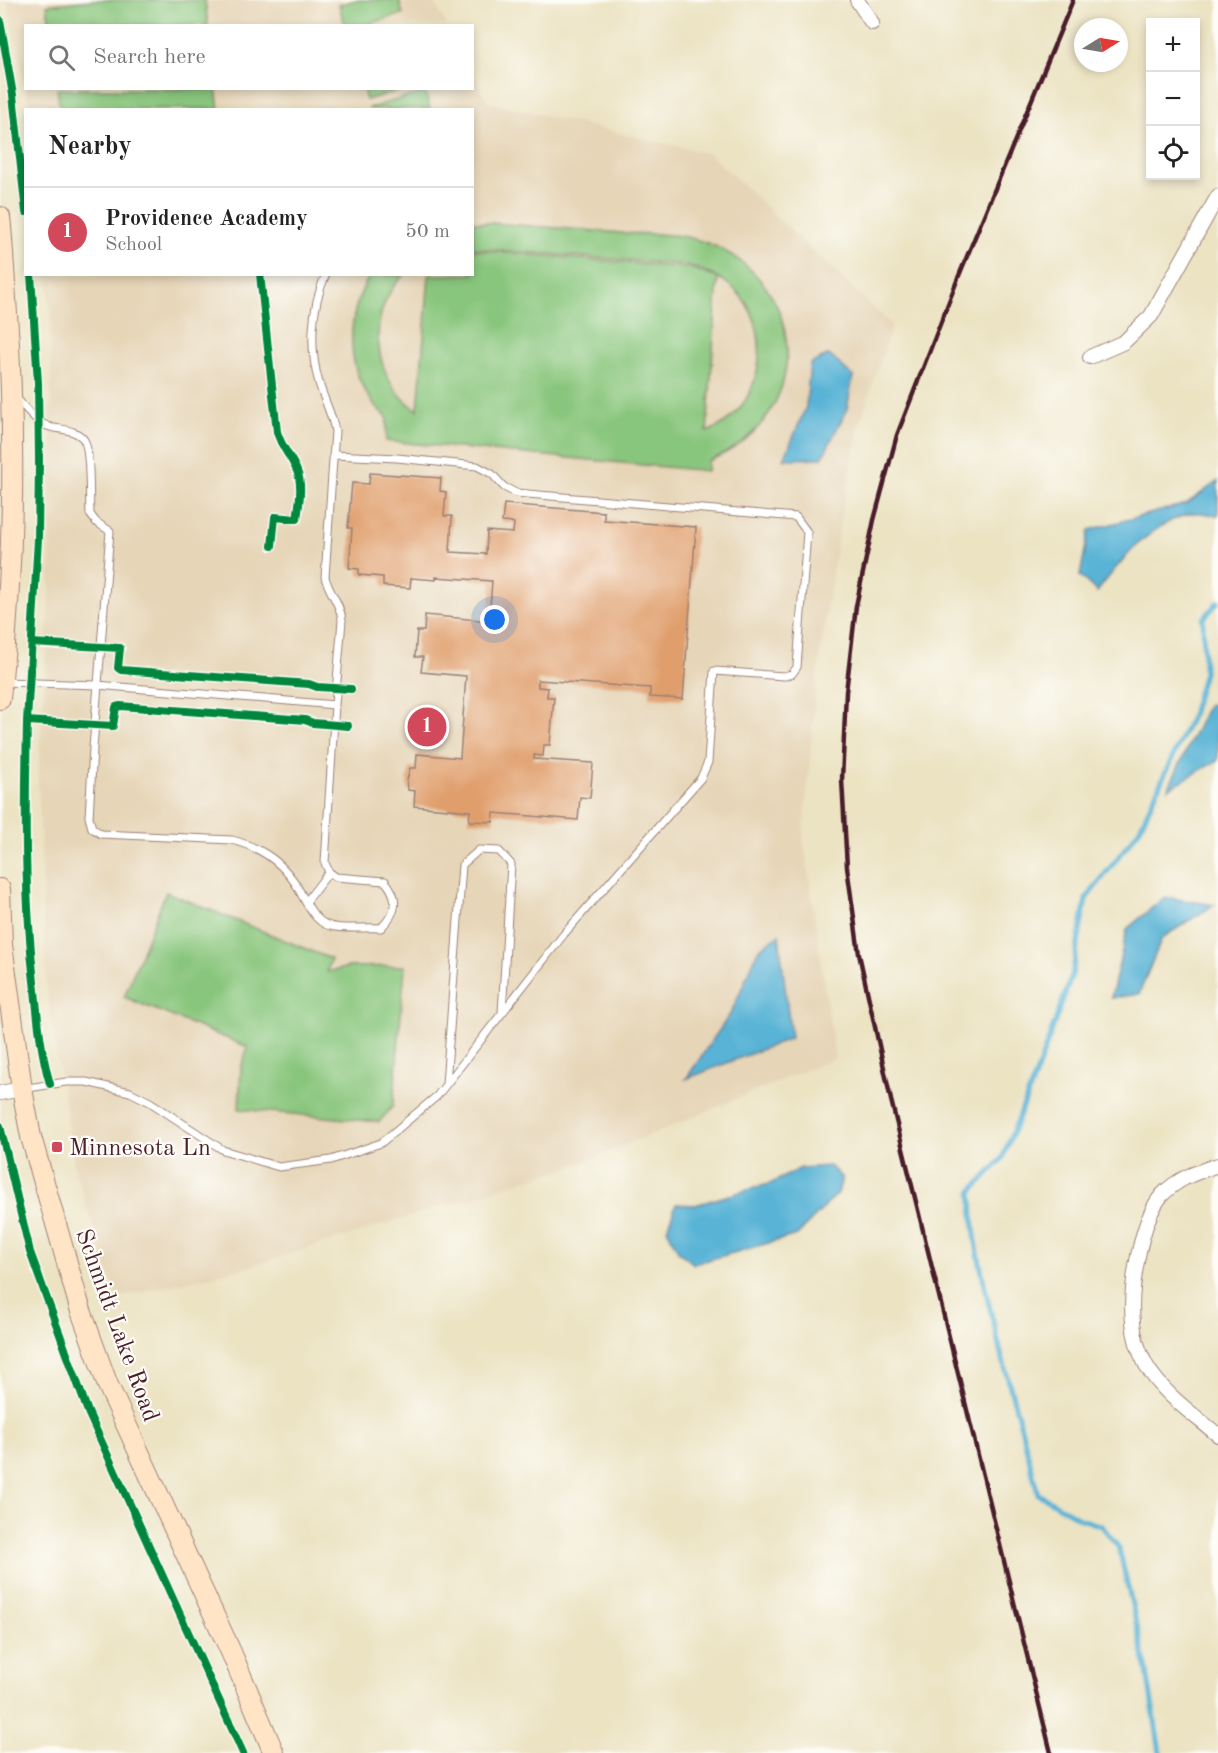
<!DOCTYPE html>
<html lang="en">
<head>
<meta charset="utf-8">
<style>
  body { margin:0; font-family:"Old Standard TT",serif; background:#f6f6f6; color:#222 }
  .controls { position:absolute; right:18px; top:18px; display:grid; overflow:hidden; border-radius:0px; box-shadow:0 3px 9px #0003 }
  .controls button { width:54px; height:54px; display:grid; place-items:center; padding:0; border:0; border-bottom:2px solid #e0e0e0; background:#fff; color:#222; font:30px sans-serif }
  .compass { position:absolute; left:1074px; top:18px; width:54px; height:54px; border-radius:50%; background:#fff; box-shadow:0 3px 9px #0003; rotate:79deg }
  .you { position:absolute; left:495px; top:620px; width:21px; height:21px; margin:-15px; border:4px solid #fff; border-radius:50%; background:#1a73e8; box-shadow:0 0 0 9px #1a73e833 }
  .badge { display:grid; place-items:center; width:39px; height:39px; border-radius:50%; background:#d1495b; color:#fff; font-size:20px; font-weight:700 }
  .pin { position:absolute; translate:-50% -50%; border:3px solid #fff; box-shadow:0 2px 6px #0006 }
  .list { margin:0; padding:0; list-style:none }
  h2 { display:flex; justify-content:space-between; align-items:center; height:78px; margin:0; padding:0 24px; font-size:26px }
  h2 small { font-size:20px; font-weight:400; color:#767676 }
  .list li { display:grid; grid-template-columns:39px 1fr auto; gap:18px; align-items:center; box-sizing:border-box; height:90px; padding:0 24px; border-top:2px solid #e0e0e0 }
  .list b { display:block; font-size:22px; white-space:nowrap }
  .list p { margin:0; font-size:20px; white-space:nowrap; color:#767676 }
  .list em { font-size:20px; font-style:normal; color:#767676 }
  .icon { flex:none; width:33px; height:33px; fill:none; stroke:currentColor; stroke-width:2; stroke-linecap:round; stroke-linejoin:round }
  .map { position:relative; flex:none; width:1218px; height:1753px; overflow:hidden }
  .search { position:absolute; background:#fff; box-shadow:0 3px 9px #0003; left:24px; top:24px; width:450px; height:66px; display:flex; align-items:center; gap:15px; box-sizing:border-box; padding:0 21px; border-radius:0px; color:#767676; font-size:22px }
  .panel { position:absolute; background:#fff; box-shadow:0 3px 9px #0003; left:24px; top:108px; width:450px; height:168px; border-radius:0px }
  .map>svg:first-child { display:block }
  .built { fill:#e6d5b7 }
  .green { fill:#89c67d; stroke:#6a7254; stroke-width:1.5 }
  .water { fill:#58b3d6; stroke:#516980; stroke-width:1.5 }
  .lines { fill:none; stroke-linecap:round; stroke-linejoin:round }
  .stream { stroke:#58b3d6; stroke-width:5 }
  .building { fill:#e09e6c }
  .lane-casing { stroke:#9b8177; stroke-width:9 }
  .street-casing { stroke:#9b8177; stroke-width:16 }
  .secondary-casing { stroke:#9b8177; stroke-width:22 }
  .lane { stroke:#fff; stroke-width:7 }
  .street { stroke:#fff; stroke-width:14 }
  .secondary { stroke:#ffe4c6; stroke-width:20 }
  .rail { stroke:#4a1f2b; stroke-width:4.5 }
  .cycleway-casing { stroke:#fdfcf7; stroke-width:11 }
  .cycleway { stroke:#00873e; stroke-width:8 }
  .poi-dot { fill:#d1495b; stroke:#fdfcf7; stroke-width:2 }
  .labels { text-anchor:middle; stroke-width:4.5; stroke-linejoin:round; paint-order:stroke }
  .poi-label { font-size:24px; fill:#4a1f2b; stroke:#fdfcf7; text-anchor:start }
  .street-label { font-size:24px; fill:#4a1f2b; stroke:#fdfcf7 }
</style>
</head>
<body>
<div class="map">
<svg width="1218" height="1753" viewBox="0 0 1218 1753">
  <rect width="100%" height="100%" fill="#fdfcf7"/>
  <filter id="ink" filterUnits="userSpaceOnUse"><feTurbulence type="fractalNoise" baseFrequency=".0167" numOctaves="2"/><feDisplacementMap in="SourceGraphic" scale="12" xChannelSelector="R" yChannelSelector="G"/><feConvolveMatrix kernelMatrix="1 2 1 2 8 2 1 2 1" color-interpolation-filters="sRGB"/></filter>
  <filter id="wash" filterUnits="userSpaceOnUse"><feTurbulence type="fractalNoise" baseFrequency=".008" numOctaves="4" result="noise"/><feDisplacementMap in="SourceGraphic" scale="24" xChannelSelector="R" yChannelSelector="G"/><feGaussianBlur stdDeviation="1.35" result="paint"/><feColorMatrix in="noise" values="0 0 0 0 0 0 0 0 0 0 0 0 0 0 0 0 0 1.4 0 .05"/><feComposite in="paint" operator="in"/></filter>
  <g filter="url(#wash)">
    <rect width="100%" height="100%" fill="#ece3c3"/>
    <!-- built -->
    <path class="built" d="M 7,0 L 433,0 L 447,25 L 26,26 L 25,86 Z
      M 473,74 L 487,102 L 710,154 L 892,325 L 860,424 L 840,522 L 817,677 L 803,836 L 835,1058 L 585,1162 L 245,1268 L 117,1298 L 75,1171 L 46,986 L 38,777 L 50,591 L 51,314 L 47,275 L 472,274 L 472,110 L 30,110 L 26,89 L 472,88 Z"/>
    <!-- green -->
    <path class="green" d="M 91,0 L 205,0 L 208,25 L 50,25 L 47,5 Z
      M 355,0 L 399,0 L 403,14 L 364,25 L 345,25 L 339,5 Z
      M 57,89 L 216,89 L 219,109 L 60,109 Z
      M 363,89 L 363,88 L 404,89 L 366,100 Z
      M 425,92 L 430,109 L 369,109 L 369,108 Z
      M 473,222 C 523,225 573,229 623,233 C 645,234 670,233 691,238 C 753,253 797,309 785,373 C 777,415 747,446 708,461 L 707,471 L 386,441 L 387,417 C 381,412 375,406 371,400 C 344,362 347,313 370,275 L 404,275 C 364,312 372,382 418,410 L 429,275 L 472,274 L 473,250 L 690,268 L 718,278 L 707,432 C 760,412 776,338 740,295 C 726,279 708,272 688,265 L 473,248 Z
      M 166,892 L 331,959 L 327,972 L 349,967 L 405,966 L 393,1106 L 379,1122 L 239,1109 L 241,1068 L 248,1047 L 124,997 Z"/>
    <!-- water -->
    <path class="water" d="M 829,355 L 853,376 L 847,409 L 822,458 L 784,459 L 806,407 L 810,364 Z
      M 1218,481 L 1218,515 C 1211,515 1201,512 1194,513 C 1151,522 1122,559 1097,592 L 1080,576 L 1089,530 L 1186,504 Z
      M 1208,704 L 1218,706 L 1218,760 L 1168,789 Z
      M 1165,897 L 1214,905 L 1162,938 L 1139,994 L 1111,998 L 1127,929 Z
      M 779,935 L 791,1038 L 686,1079 L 731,1013 L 759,949 Z
      M 830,1166 L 842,1178 L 838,1193 L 797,1235 L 694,1264 L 679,1252 L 667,1229 L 676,1204 L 695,1205 L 772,1183 L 801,1168 Z"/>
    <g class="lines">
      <!-- stream -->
      <path class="stream" d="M 1160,1753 L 1147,1671 L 1119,1548 L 1102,1526 L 1081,1519 L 1038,1494 C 1018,1410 991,1327 976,1242 C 973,1226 973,1208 971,1192 L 1002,1159 L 1033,1082 L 1072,975 L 1086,899 L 1139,830 L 1192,715 L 1204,672 L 1203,619 L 1218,602"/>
    </g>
    <g id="blocks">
      <!-- building -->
      <path class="building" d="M 370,473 L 441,478 L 440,491 L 446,492 L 444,516 L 452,516 L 450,552 L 486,554 L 487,531 L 513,533 L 514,523 L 502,522 L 504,504 L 604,512 L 604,520 L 696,527 L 683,699 L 650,697 L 650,688 L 538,680 L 538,687 L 548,688 L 547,697 L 554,697 L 550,745 L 544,745 L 543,756 L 534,755 L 534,759 L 593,763 L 590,798 L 580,797 L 578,820 L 494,813 L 493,822 L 469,821 L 470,811 L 414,806 L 415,791 L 408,790 L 407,780 L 410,768 L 416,768 L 417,754 L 460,758 L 466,676 L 421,672 L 423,657 L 415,657 L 417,631 L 424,631 L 425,615 L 489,621 L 492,581 L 436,577 L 436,580 L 411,578 L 410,588 L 383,586 L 383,577 L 359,575 L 359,569 L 349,568 L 352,528 L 348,528 L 352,483 L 369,484 Z"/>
    </g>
  </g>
  <g filter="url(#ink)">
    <use href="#blocks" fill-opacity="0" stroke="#9b8177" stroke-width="1.5"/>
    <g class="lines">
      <!-- lane casing -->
      <g class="lane-casing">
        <path id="lane" d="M 15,397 C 25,407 36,423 50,427 C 61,430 77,429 84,440 C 91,451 89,498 90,514 L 96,522 L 110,531 L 93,748 L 89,817 L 92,828 L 101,834 L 232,840 C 258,847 277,858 293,880 C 303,894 311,921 330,926 C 343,930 366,927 381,928 C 397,912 400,899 385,881 L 336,877 L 329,872 L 325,863 L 335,705 L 342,620 C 341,604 329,593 325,577 L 335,431 C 332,414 324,400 319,383 C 309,349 311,307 326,274
          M 4,682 L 97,685 L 335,705
          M 306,902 L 329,872
          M 446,1084 L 462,865 L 479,850 L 499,851 L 511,864 L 502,1013
          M 22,1089 L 66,1082 L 86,1082 L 130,1092 L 150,1102 L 223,1150 L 279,1167 L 331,1160 L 381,1143 L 437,1096 L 564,934 L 701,778 L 708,762 L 714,671 L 784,676 L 792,674 L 797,667 L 807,532 L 796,517 L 516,493 L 504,487 L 492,474 L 477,466 L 397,458 L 333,455"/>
      </g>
      <!-- street casing -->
      <g class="street-casing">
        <path id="street" d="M 857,0 L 872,23
          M 1090,357 L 1124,342 L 1151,316 L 1218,196
          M 0,1093 L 22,1089
          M 1218,1165 C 1197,1172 1178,1178 1162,1195 C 1141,1219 1129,1290 1133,1322 C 1134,1336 1139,1352 1146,1365 C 1163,1394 1193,1414 1218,1435"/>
      </g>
      <!-- secondary casing -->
      <g class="secondary-casing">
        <path id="secondary" d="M 0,217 C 3,244 4,272 6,299 C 16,432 14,566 0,699
          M 0,889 L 2,945 L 22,1089 L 31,1137 L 80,1308 L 107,1383 L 231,1652 L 274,1753"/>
      </g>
      <!-- lane -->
      <use href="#lane" class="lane"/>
      <!-- street -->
      <use href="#street" class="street"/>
      <!-- secondary -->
      <use href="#secondary" class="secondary"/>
      <!-- rail -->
      <path class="rail" d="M 1051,1753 L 891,1100 L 859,954 L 847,867 L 842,780 L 846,692 L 856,606 L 874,520 L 897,435 L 958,278 L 1073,0"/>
      <!-- cycleway casing -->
      <g class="cycleway-casing">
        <path id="cycleway" d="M 0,20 L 13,95 L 26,212
          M 31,274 L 38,383 L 39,460 L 38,539 L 27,721 L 113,726 L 116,707 L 120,706 L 305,720 L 313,723 L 348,726
          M 260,274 L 277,432 C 282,449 291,456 297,471 C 303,485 299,504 297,519 L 275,517 L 272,546
          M 32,643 L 120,648 L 118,668 L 121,670 L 309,684 L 317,687 L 351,689
          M 27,721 C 25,811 24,900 35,990 C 38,1022 41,1053 50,1084
          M 0,1126 L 30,1252 L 88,1412 L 243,1753"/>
      </g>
      <!-- cycleway -->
      <use href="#cycleway" class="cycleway"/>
    </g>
  </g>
  <!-- markers -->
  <rect class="poi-dot" x="51" y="1141" width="12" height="12" rx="3"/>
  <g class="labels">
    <!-- poi labels -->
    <g class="poi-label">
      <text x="69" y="1155">Minnesota Ln</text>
    </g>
    <!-- street labels -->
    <g class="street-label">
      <text transform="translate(118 1325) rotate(70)" y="8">Schmidt Lake Road</text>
    </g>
  </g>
</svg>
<div class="controls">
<button>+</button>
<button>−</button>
<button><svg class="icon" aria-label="locate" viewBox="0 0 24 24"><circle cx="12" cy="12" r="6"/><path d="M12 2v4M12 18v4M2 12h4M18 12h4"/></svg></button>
</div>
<svg class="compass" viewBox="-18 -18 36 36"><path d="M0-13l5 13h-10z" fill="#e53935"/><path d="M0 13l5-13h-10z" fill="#767676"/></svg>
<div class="you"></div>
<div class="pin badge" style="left:427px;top:727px">1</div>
<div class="search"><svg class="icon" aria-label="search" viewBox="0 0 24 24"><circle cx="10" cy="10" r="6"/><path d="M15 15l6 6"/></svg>Search here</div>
<section class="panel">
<h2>Nearby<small></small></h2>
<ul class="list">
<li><span class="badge">1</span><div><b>Providence Academy</b><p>School</p></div><em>50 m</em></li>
</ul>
</section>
</div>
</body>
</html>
